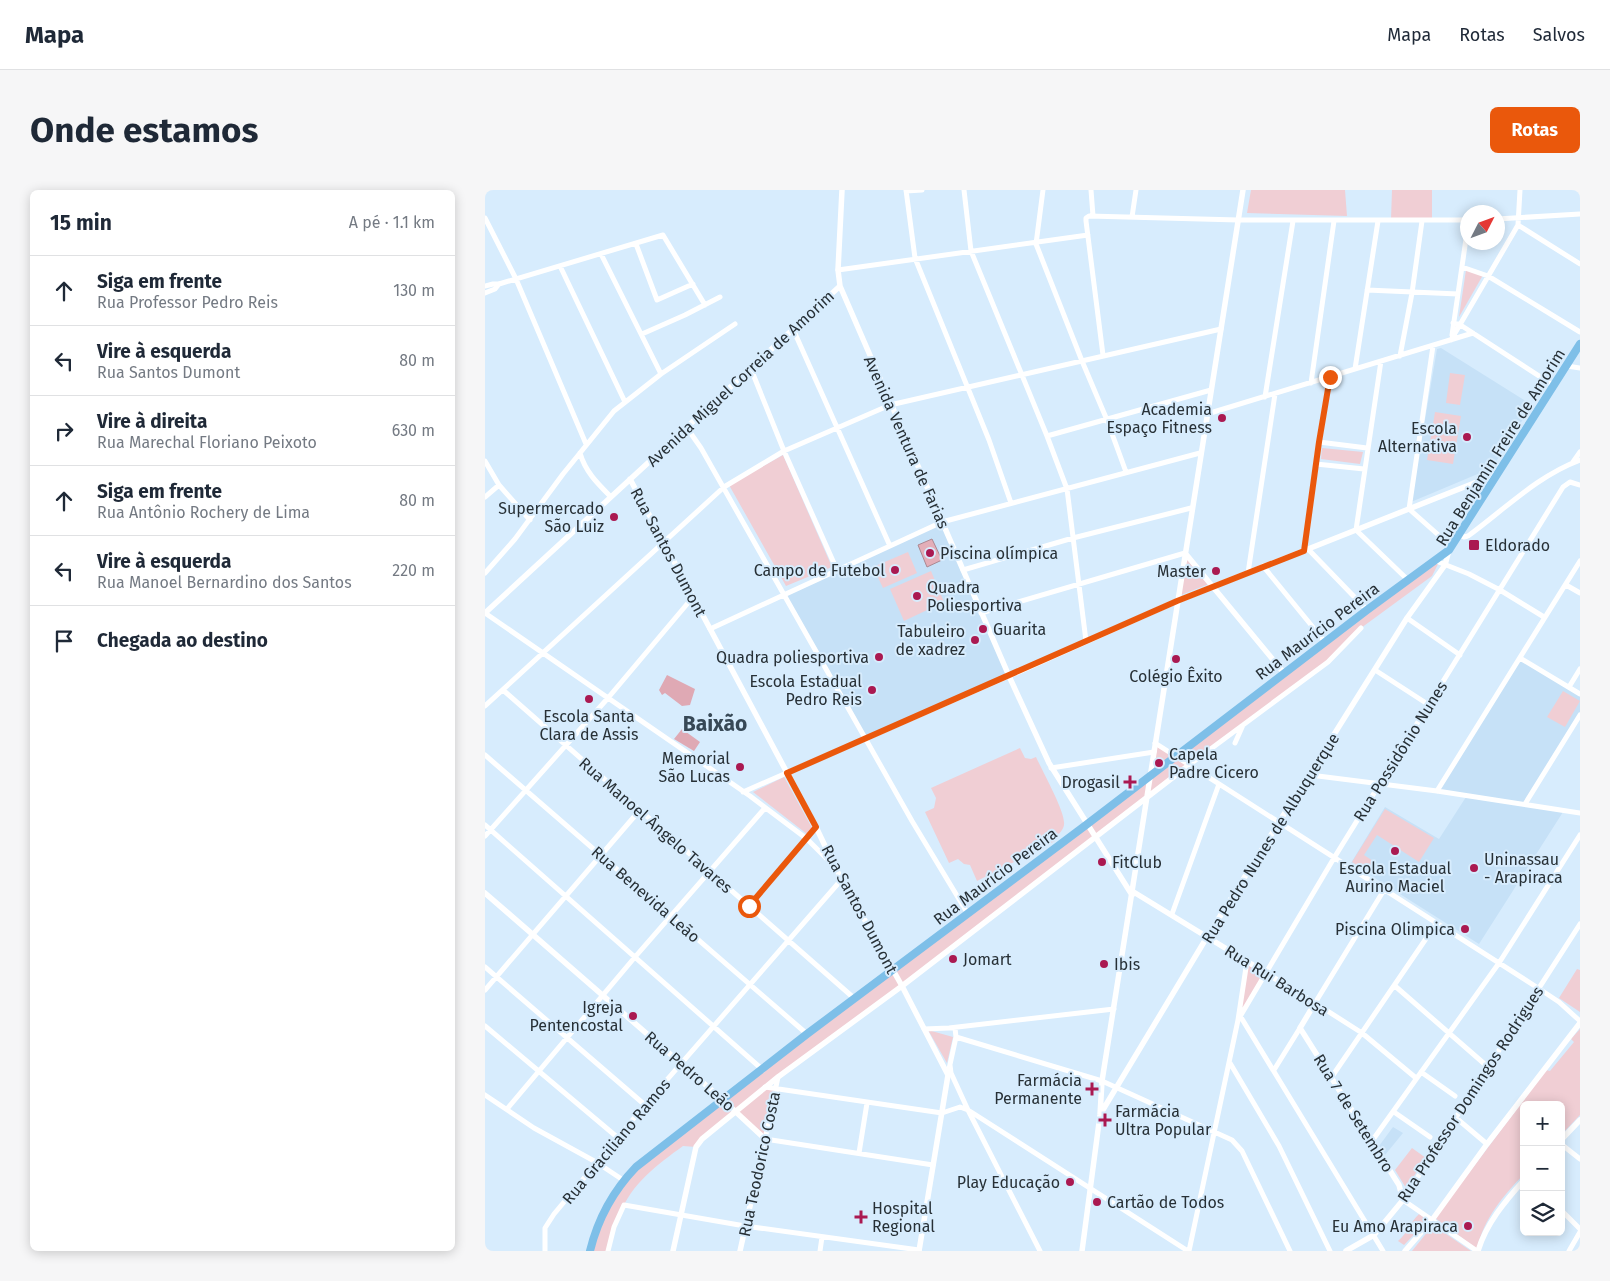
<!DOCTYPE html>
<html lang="pt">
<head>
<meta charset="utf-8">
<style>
  body { margin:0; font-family:"Fira Sans",sans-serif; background:#f6f6f7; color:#1f2937 }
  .controls { position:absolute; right:15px; bottom:15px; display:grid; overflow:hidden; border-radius:8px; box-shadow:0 2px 12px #0003 }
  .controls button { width:45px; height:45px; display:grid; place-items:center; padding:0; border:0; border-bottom:1px solid #e0e1e3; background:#fff; color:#1f2937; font:25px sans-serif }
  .compass { position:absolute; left:975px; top:15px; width:45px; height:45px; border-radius:50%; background:#fff; box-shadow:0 2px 12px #0003; rotate:48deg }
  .stop { position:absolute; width:15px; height:15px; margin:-11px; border:4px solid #ea580c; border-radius:50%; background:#fff }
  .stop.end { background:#ea580c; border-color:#fff; box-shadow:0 1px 5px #0008 }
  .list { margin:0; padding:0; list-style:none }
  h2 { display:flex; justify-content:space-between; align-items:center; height:65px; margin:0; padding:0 20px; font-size:21px }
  h2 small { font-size:16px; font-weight:400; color:#747a83 }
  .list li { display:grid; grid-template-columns:32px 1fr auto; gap:15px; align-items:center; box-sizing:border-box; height:70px; padding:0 20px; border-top:1px solid #e0e1e3 }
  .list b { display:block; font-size:19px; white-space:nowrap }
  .list p { margin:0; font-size:16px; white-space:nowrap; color:#747a83 }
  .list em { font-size:16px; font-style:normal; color:#747a83 }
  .icon { flex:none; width:28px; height:28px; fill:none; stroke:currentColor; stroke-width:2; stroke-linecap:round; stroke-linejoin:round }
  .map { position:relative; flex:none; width:1095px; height:1061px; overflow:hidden; border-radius:8px }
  header { display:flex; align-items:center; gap:30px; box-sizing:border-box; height:70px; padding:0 25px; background:#fff; border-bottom:1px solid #e0e1e3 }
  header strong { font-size:24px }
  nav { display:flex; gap:28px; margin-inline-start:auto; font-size:18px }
  .intro { display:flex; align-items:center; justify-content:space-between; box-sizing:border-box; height:120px; padding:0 30px }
  h1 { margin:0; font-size:35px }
  .button { padding:12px 22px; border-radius:8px; background:#ea580c; color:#fff; font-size:18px; font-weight:700 }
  main { display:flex; gap:30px; padding:0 30px }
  aside { flex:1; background:#fff; border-radius:8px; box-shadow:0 2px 12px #0003 }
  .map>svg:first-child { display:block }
  .built { fill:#c6e1f7 }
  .green { fill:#f0ced4 }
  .forest { fill:#dfa9b4 }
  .water { fill:#e3aeb8; stroke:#ab8891 }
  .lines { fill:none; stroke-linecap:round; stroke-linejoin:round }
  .minor { stroke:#fff; stroke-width:5 }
  .tertiary { stroke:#fff; stroke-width:5.5 }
  .primary { stroke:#7ebfe8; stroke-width:8 }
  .route { stroke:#ea580c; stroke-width:6 }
  .poi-dot { fill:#aa1951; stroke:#d7ecfd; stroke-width:2 }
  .labels { text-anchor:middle; stroke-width:4; stroke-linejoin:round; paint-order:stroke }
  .street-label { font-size:16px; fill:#273036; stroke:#d7ecfd }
  .poi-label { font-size:16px; fill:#273036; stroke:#d7ecfd; text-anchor:end }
  .district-label { font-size:21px; font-weight:bold; fill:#374856; stroke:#d7ecfd }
</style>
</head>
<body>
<header>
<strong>Mapa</strong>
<nav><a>Mapa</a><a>Rotas</a><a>Salvos</a></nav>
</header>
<div class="intro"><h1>Onde estamos</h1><a class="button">Rotas</a></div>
<main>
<aside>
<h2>15 min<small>A pé · 1.1 km</small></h2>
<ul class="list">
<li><svg class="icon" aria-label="ahead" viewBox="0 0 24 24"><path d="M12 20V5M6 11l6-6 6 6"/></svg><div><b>Siga em frente</b><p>Rua Professor Pedro Reis</p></div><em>130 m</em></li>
<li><svg class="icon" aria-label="left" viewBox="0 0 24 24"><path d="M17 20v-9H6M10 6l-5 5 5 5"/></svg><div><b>Vire à esquerda</b><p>Rua Santos Dumont</p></div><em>80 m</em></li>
<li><svg class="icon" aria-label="right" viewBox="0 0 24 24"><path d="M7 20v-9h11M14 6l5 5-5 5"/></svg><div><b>Vire à direita</b><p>Rua Marechal Floriano Peixoto</p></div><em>630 m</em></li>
<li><svg class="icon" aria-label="ahead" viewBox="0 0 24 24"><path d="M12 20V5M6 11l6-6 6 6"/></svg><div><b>Siga em frente</b><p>Rua Antônio Rochery de Lima</p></div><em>80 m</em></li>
<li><svg class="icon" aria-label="left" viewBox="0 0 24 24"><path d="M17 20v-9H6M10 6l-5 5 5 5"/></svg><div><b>Vire à esquerda</b><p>Rua Manoel Bernardino dos Santos</p></div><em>220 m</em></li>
<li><svg class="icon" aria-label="arrive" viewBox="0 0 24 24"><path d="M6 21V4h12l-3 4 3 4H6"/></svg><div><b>Chegada ao destino</b></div></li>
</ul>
</aside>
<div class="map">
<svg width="1095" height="1061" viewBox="0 0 1095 1061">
  <rect width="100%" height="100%" fill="#d7ecfd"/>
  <!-- built -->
  <path class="built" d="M 956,158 L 1047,215 L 1007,278 L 926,312 L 952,159 Z
    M 457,332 L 524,486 L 382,549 L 299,404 Z
    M 1035,468 L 1095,504 L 1095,525 L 1040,614 L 952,601 Z
    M 981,607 L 1078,622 L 994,754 L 866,673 L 900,617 L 954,649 Z
    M 908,937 L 918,943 L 900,965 L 894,956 Z"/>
  <!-- green -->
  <path class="green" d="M 766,0 L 860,0 L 862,26 L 762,23 Z
    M 907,0 L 947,0 L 947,29 L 906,29 Z
    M 981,80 L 998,85 L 974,127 Z
    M 965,183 L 980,185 L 975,215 L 961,213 Z
    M 950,222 L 976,226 L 968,274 L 942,270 Z
    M 837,258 L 878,262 L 875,274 L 836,269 Z
    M 298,265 L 347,377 L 301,396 L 244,295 Z
    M 423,362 L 432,383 L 398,398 L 388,377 Z
    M 701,368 L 724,394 L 696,405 Z
    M 954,372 L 947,386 L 876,438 L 843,472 L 281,897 L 291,899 L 280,949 L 250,922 L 211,957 L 198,956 C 173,974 146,994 135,1024 C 130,1036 127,1049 123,1061 L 105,1061 L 110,1041 L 151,977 L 665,586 L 670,553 L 691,566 L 923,390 Z
    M 446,381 L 459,412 L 419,431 L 405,399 Z
    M 1078,501 L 1095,511 L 1080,537 L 1062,527 Z
    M 535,558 L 540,568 L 546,569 L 551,567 C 557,580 579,620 579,632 C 580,639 574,644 569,648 L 570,651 L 492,691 L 485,675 L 479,674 L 473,669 L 464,673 L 440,622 L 449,618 L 451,608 L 446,598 Z
    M 299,587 L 327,638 L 322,644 L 268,602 Z
    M 900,619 L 949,648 L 934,672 L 892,645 L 879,665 L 888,671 L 887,673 L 890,676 L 885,684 L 867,672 Z
    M 762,771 L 780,783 L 755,826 Z
    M 1092,779 L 1095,780 L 1095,822 L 1074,808 Z
    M 1095,839 L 1095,925 L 1076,945 L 1076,915 L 1039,915 L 1039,984 C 1018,1006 999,1028 992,1059 L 950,1028 L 1061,880 L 1065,881 L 1089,852 L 1086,849 Z
    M 443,840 L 468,847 L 462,873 Z
    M 927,958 L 941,968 L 921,998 L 910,980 Z
    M 934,1024 L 943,1030 L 919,1055 L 913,1051 C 923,1043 925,1032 934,1024 Z
    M 948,1035 L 986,1061 L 927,1061 Z"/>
  <!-- forest -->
  <path class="forest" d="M 182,485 L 210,499 L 205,515 L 197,516 L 180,503 L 177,505 L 174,500 Z
    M 197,539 L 215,552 L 209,561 L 189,549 Z"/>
  <!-- water -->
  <path class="water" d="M 447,349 L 457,370 L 442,377 L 433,355 Z"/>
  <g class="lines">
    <!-- minor -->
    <path class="minor" d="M 421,0 L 430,68 L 504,250 L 526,313
      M 479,0 L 486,61 L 562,246 L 582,299 L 601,451
      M 558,0 L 551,54 L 597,171 L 622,230 L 641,282
      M 606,0 L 608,26
      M 421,1 L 437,0
      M 647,27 L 651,0
      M 0,28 L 31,89 L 101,254
      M 1012,29 L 1095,24
      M 1033,35 L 1095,74
      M 151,54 L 172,110 L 208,94
      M 116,64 L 176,184
      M 75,76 L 140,212
      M 977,77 L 1003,86 L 1095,142
      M 353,80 L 603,45
      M 0,96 L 8,94 L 14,94 L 178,45 L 220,115
      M 882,100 L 973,104
      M 0,103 L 10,99 L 14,94
      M 968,133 L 974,134 L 1068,195
      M 308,139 L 405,356
      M 157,144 L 200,125 L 235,107
      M 967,145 L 982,42
      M 966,150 L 1033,35 L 1035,0
      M 948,156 L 924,319 L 967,357
      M 618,165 L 601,31 L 601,28 L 604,26 L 753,30 L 982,30
      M 915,166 L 927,103 L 937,31
      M 896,171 L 871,340 L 923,390
      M 1082,176 L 1095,178
      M 266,179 L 299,261 L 352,380
      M 870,179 L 893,31
      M 826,193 L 849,31
      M 780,207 L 808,31
      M 722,224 L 988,143
      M 202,238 L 216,258 L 427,631 L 483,724
      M 562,246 L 726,200
      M 834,252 L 882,258
      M 95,263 C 100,281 112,293 125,306
      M 0,271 L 14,295 L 45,330
      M 1088,272 L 1095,262
      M 831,274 L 879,279
      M 0,307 L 14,295
      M 975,345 L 979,347 L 983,346 C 1020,319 1052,286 1095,270
      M 823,359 L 882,420
      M 819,361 L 834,252 L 845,187
      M 951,371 L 984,384 L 1015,400 L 1059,427
      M 778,376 L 840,452
      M 478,380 L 588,348 L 706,318
      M 0,383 L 30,349 L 78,284 L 129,221 L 176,184 L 250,134
      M 763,383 L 790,204
      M 1081,395 L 1095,403
      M 0,423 L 265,606 L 322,649 L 346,673
      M 496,423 L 700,363
      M 922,428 L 975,465
      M 225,439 L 457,332 L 715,263
      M 1035,468 L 1095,504
      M 890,480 L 944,515
      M 1084,497 L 1095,479
      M 18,500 L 370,809
      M 0,516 L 239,297 L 299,261 L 405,215 L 736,139
      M 670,553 L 1053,798 L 1074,812 L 1095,831
      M 750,553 L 758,535
      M 0,565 L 322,844
      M 704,575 L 843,472 L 876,438
      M 566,578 L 669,562
      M 825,585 L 952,601 L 1095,623
      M 952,601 L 1095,371
      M 258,602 L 524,486
      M 1040,614 L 1095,525
      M 0,635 L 278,880
      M 0,646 L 123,508 L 208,407
      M 899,700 L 830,813 L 877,843 L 931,888
      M 264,716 L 331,637
      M 687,724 L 734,594
      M 0,777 L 160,915
      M 910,796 L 1003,877
      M 0,800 L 154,621
      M 754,824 L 898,1061
      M 753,830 L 849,668 L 1078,297 L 1085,292 L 1095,295
      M 0,836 L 132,947
      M 439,839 L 464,838 L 629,819
      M 471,847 L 617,891 L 747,950 L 757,961 L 805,1061
      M 745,873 L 794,956 L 845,1061
      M 465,875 L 466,883 L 483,920 L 555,1061
      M 464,879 L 471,847 L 470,838
      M 789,880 L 815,838
      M 936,882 L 970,906
      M 293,887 L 280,949 L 448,975
      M 846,888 L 951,734
      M 280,897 L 457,923 L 475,917 L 483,920 L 703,1061
      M 0,905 L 49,938 L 111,972 L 138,990
      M 22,919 L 150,767 L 280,618
      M 909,922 L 945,947
      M 970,927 L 1002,954
      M 887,951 L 1014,773 L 1095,645
      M 1076,954 L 1095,969
      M 374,963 L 382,913
      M 1076,1020 L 1095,1039
      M 60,1061 L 60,1038 L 69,1024 L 160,915 L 357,689
      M 123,1061 L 129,1037 L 139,1015 L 260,1036 L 434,1060
      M 335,1061 L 337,1047
      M 704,1061 L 753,830 L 762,771
      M 992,1061 L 918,1010 L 1095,734
      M 1084,1061 L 1095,1042"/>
    <!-- tertiary -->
    <path class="tertiary" d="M 357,0 L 353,80 L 355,96 L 524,486 L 564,573 L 647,705
      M 145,289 L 331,637 L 351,679 L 417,796 L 463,885 L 434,1061
      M 700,363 L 799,483
      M 0,423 L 355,96
      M 524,486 L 692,411 L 1012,284
      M 647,701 L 830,813 L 815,838 L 914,995 L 918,1010 L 889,1045 L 861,1061
      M 0,703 L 238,910 L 280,949 L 255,1061
      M 616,923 L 722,747 L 922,428 L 960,375 L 964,360
      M 1076,950 L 1095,930
      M 188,1061 L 211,957 L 217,949 L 293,887 L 417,796 L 704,575
      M 597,1061 L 615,925 L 617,891 L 758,0
      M 920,1061 L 947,1030 L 1002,954 L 1095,833
      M 993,1061 C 1001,1034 1020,1011 1039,990"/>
    <!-- primary -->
    <path class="primary" d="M 105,1061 C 113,1028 128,1001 151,977 L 322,844 L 601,635 L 882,420 L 964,360 L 1095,154"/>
  </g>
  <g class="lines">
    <!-- route -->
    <path class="route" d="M 264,716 L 331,637 L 302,583 L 692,411 L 819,361 L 834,252 L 845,187"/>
  </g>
  <!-- markers -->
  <g class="poi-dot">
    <circle cx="737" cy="228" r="5"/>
    <circle cx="982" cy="247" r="5"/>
    <circle cx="129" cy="327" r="5"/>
    <rect x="983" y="349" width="12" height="12" rx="2.5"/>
    <circle cx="445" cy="363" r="5"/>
    <circle cx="410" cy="380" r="5"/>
    <circle cx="731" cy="381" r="5"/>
    <circle cx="432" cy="406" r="5"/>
    <circle cx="498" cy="439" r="5"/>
    <circle cx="490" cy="450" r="5"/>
    <circle cx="394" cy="467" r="5"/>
    <circle cx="691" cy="469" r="5"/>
    <circle cx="387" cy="500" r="5"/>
    <circle cx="104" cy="509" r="5"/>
    <circle cx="674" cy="573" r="5"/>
    <circle cx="255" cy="577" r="5"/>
    <path d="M642.5 584.5h5v5h5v5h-5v5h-5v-5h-5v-5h5z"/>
    <circle cx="910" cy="661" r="5"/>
    <circle cx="617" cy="672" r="5"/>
    <circle cx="989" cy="678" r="5"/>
    <circle cx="980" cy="739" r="5"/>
    <circle cx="468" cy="769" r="5"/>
    <circle cx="619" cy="774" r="5"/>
    <circle cx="148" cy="826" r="5"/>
    <path d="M604.5 891.5h5v5h5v5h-5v5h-5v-5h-5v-5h5z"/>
    <path d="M617.5 922.5h5v5h5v5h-5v5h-5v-5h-5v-5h5z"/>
    <circle cx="585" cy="992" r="5"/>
    <circle cx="612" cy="1012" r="5"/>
    <path d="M373.5 1019.5h5v5h5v5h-5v5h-5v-5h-5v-5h5z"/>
    <circle cx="983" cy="1036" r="5"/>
  </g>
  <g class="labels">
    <!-- street labels -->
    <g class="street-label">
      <text transform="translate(255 188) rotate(-43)" y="6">Avenida Miguel Correia de Amorim</text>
      <text transform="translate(422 252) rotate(66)" y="6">Avenida Ventura de Farias</text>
      <text transform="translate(1015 257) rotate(-58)" y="6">Rua Benjamin Freire de Amorim</text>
      <text transform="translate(184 362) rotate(62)" y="6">Rua Santos Dumont</text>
      <text transform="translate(832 441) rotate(-37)" y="6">Rua Maurício Pereira</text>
      <text transform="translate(915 561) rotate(-58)" y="6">Rua Possidônio Nunes</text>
      <text transform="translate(171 635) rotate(41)" y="6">Rua Manoel Ângelo Tavares</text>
      <text transform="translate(785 648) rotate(-58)" y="6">Rua Pedro Nunes de Albuquerque</text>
      <text transform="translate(510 686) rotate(-37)" y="6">Rua Maurício Pereira</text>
      <text transform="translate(161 704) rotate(41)" y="6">Rua Benevida Leão</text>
      <text transform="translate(375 719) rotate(62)" y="6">Rua Santos Dumont</text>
      <text transform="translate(792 790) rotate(32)" y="6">Rua Rui Barbosa</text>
      <text transform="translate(205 881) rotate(41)" y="6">Rua Pedro Leão</text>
      <text transform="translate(985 904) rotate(-57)" y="6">Rua Professor Domingos Rodrigues</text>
      <text transform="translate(869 923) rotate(58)" y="6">Rua 7 de Setembro</text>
      <text transform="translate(131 951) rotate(-50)" y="6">Rua Graciliano Ramos</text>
      <text transform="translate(274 974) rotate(-78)" y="6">Rua Teodorico Costa</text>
    </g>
    <!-- poi labels -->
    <g class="poi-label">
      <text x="727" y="225">Academia<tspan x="727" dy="18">Espaço Fitness</tspan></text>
      <text x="972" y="244">Escola<tspan x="972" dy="18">Alternativa</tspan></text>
      <text x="119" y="324">Supermercado<tspan x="119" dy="18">São Luiz</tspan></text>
      <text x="1000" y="361" text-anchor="start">Eldorado</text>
      <text x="455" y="369" text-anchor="start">Piscina olímpica</text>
      <text x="400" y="386">Campo de Futebol</text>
      <text x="721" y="387">Master</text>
      <text x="442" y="403" text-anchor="start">Quadra<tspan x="442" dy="18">Poliesportiva</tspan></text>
      <text x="508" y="445" text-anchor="start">Guarita</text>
      <text x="480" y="447">Tabuleiro<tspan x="480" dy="18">de xadrez</tspan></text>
      <text x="384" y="473">Quadra poliesportiva</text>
      <text x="691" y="492" text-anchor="middle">Colégio Êxito</text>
      <text x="377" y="497">Escola Estadual<tspan x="377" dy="18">Pedro Reis</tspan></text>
      <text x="104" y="532" text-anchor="middle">Escola Santa<tspan x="104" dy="18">Clara de Assis</tspan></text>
      <text x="684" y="570" text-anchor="start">Capela<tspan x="684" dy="18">Padre Cicero</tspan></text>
      <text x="245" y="574">Memorial<tspan x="245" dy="18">São Lucas</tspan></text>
      <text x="635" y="598">Drogasil</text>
      <text x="999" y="675" text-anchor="start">Uninassau<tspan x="999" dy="18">- Arapiraca</tspan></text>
      <text x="627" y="678" text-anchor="start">FitClub</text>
      <text x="910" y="684" text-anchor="middle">Escola Estadual<tspan x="910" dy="18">Aurino Maciel</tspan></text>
      <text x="970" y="745">Piscina Olimpica</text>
      <text x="478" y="775" text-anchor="start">Jomart</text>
      <text x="629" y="780" text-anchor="start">Ibis</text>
      <text x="138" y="823">Igreja<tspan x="138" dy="18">Pentencostal</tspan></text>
      <text x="597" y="896">Farmácia<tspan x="597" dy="18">Permanente</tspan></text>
      <text x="630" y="927" text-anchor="start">Farmácia<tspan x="630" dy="18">Ultra Popular</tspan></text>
      <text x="575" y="998">Play Educação</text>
      <text x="622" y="1018" text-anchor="start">Cartão de Todos</text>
      <text x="387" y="1024" text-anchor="start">Hospital<tspan x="387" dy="18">Regional</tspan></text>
      <text x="973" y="1042">Eu Amo Arapiraca</text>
    </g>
    <!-- district labels -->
    <g class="district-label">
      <text x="230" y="541">Baixão</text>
    </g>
  </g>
</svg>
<div class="controls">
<button>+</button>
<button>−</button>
<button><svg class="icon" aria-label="layers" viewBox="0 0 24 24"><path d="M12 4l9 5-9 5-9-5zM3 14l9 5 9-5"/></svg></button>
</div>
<svg class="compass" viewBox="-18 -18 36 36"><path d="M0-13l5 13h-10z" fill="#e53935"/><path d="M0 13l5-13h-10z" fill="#747a83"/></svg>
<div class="stop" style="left:264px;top:716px"></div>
<div class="stop end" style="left:845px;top:187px"></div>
</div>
</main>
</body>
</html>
